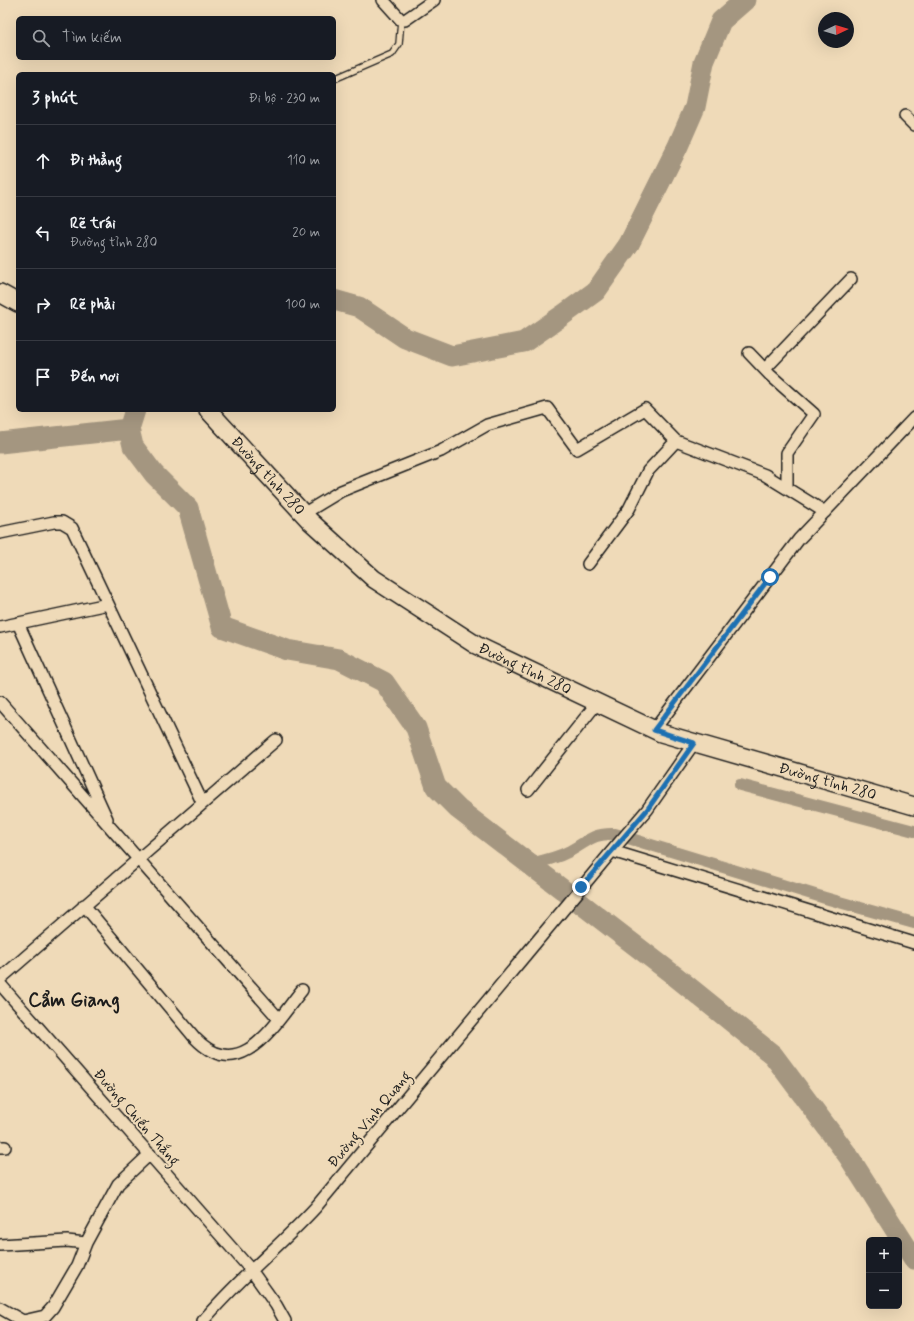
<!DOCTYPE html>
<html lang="vi">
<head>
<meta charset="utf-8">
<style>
  body { margin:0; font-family:Mynerve,sans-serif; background:#20242c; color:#f1f3f6 }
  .controls { position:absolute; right:12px; bottom:12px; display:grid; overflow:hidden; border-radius:6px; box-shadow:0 4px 16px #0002 }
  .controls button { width:36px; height:36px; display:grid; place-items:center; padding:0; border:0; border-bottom:1px solid #363941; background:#171b24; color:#f1f3f6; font:20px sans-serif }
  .compass { position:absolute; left:818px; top:12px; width:36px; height:36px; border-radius:50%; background:#171b24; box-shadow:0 4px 16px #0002; rotate:86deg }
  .stop { position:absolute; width:12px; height:12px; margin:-9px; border:3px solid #1f6fb2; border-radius:50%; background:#fff }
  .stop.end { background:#1f6fb2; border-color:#fff; box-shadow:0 1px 4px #0008 }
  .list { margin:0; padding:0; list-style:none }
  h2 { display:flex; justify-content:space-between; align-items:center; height:52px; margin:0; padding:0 16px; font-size:17px }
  h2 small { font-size:13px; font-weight:400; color:#9ea1a6 }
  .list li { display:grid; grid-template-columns:26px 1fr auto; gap:12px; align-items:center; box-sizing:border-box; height:72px; padding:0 16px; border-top:1px solid #363941 }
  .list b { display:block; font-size:15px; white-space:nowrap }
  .list p { margin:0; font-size:13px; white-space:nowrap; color:#9ea1a6 }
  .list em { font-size:13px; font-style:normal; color:#9ea1a6 }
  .icon { flex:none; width:22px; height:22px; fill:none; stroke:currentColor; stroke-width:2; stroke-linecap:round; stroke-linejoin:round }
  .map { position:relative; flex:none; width:914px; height:1321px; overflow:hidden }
  .search { position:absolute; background:#171b24; box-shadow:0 4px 16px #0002; left:16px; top:16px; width:320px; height:44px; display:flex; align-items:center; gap:10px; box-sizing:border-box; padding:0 14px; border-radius:6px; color:#9ea1a6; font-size:15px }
  .panel { position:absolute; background:#171b24; box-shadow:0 4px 16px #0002; left:16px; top:72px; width:320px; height:340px; border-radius:6px }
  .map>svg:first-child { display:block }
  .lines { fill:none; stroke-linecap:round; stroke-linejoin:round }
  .canal { stroke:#a49680; stroke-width:12 }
  .river { stroke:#a49680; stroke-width:21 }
  .lane-casing { stroke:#1c1c1c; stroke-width:8 }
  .street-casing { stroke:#1c1c1c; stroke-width:14 }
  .primary-casing { stroke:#1c1c1c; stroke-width:20 }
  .lane { stroke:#efdab8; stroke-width:5.5 }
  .street { stroke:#efdab8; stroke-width:11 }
  .primary { stroke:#efdab8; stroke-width:17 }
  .route { stroke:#1f6fb2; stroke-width:5 }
  .labels { text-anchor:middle; stroke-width:4; stroke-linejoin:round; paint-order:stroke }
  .street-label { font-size:15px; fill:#1c1c1c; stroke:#efdab8 }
  .district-label { font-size:19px; font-weight:bold; fill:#1c1c1c; stroke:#efdab8 }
</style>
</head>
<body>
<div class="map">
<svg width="914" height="1321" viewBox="0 0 914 1321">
  <rect width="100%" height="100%" fill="#efdab8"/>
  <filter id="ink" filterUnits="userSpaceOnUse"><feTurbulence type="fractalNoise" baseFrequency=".025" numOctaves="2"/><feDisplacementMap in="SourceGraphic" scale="8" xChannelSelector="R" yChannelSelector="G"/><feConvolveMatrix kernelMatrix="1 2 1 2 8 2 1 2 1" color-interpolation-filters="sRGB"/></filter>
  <g filter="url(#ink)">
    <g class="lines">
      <!-- canal -->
      <path class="canal" d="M 740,785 L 914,831
        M 529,864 C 543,861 557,858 570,851 C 589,841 592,833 615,834 L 825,898 L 914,923"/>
      <!-- river -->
      <path class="river" d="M 334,300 L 359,307 L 405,338 L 452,356 L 524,342 L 563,315 L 596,291 L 629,244 L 678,146 L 695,107 L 704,62 L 721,21 L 745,0
        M 135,410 L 129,429 L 133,446 L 154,474 L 188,508 L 222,627 L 287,650 L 339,659 L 384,682 L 416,728 L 436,787 L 458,809 L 675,976 L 773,1055 L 849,1157 L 914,1259
        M 0,443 L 129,429"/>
      <!-- lane casing -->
      <g class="lane-casing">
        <path id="lane" d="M 334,79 L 392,54 L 399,44 L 401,20"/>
      </g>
      <!-- street casing -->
      <g class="street-casing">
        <path id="street" d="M 383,0 L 401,20 L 405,20 L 434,0
          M 905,116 L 914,125
          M 749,353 L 770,375 L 814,414 L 787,453 L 787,488
          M 765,369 L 851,279
          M 303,514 L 341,491 L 441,451 L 487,425 L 547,408 L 577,449 L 645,409 L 676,441 L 765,475 L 825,512
          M 0,533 L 54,522 L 62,522 L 72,528 L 202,802
          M 588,564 L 629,509 L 648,471 L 676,441
          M 18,623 L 107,819
          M 0,627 L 108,604
          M 0,702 L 279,1019
          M 654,730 L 799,539 L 914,418
          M 694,743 L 647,810 L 612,851 L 914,943
          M 528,790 L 597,703
          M 84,905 L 195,1038 C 241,1086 275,1023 302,990
          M 0,979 L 276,740
          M 0,984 L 251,1270 L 276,1305 L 285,1321
          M 0,1147 L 5,1147
          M 0,1245 L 67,1241 L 86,1243
          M 0,1308 L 23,1321
          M 23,1321 L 45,1316 L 53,1307 L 77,1266 L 86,1243 L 118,1184 L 150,1154
          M 203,1321 C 237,1280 279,1247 315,1208 L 612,851"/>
      </g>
      <!-- primary casing -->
      <g class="primary-casing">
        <g id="primary">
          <path d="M 0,293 L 18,303"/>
          <path id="s1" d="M 208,410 L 310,521 L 374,579 L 476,645 L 661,733 L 914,806"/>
        </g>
      </g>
      <!-- lane -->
      <use href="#lane" class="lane"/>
      <!-- street -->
      <use href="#street" class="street"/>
      <!-- primary -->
      <use href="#primary" class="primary"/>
    </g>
  </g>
  <g class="lines" filter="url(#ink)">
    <!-- route -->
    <path class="route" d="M 581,887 L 647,810 L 694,743 L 654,730 L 770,577"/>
  </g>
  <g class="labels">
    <!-- street labels -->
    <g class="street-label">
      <text dy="5" stroke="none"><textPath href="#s1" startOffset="89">Đường tỉnh 280</textPath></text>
      <text dy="5" stroke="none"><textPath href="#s1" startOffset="413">Đường tỉnh 280</textPath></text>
      <text dy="5" stroke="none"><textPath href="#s1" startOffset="737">Đường tỉnh 280</textPath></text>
      <text transform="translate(137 1117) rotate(49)" y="5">Đường Chiến Thắng</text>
      <text transform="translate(369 1119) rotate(-50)" y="5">Đường Vinh Quang</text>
    </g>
    <!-- district labels -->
    <g class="district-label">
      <text x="74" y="1006">Cẩm Giang</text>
    </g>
  </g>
</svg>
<div class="controls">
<button>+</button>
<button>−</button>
</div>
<svg class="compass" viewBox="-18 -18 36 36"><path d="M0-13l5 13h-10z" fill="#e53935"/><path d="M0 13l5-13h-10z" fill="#9ea1a6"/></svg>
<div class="stop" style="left:770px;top:577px"></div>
<div class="stop end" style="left:581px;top:887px"></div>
<div class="search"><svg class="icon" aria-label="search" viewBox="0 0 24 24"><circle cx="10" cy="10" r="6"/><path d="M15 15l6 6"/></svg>Tìm kiếm</div>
<section class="panel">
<h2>3 phút<small>Đi bộ · 230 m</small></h2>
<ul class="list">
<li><svg class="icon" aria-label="ahead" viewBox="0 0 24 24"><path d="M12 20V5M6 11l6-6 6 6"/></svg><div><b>Đi thẳng</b></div><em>110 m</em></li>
<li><svg class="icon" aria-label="left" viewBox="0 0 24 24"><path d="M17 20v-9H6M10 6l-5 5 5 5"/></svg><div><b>Rẽ trái</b><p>Đường tỉnh 280</p></div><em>20 m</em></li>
<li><svg class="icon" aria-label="right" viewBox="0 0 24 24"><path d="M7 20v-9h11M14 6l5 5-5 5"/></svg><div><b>Rẽ phải</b></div><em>100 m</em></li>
<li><svg class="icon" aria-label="arrive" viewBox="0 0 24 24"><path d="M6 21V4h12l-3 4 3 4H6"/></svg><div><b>Đến nơi</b></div></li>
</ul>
</section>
</div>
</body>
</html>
